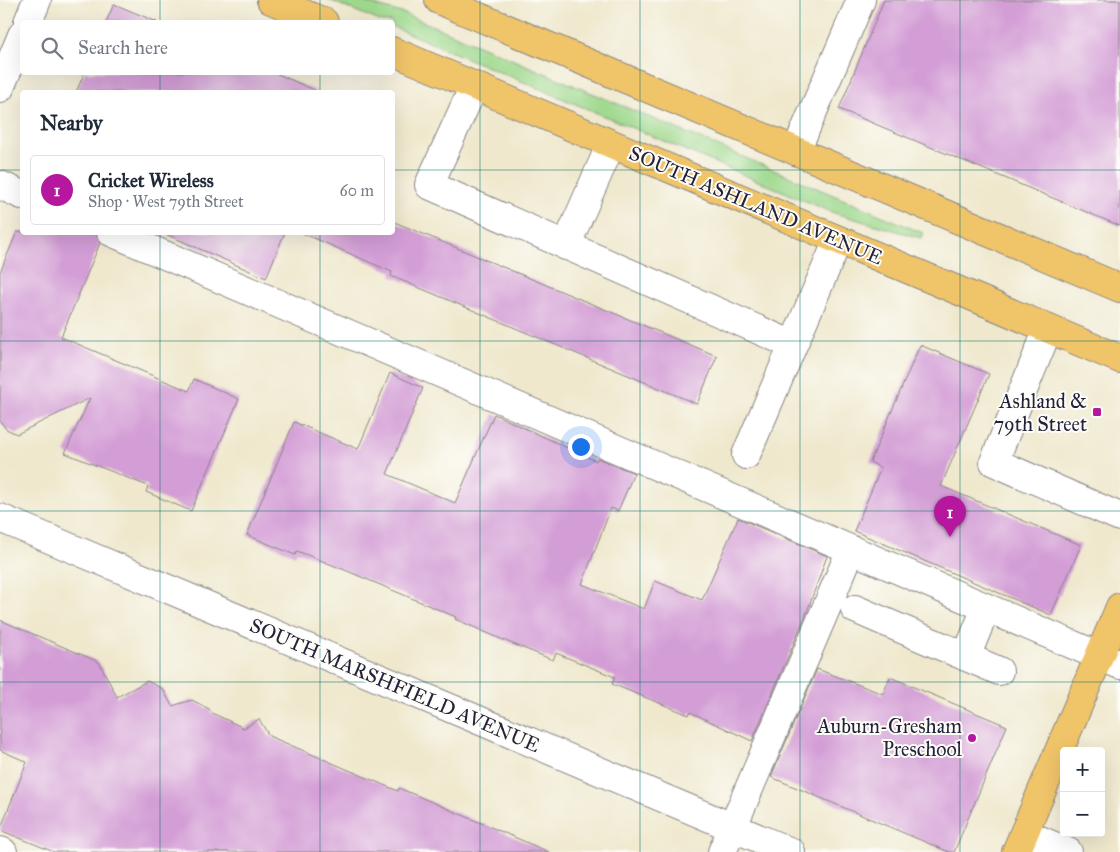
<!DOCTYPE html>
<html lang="en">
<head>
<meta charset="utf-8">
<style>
  body { margin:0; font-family:"IM FELL Great Primer",serif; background:#f6f6f7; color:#1f2937 }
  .controls { position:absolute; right:15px; bottom:15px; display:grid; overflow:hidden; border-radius:5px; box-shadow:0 5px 20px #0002 }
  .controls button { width:45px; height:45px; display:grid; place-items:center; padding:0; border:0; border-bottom:1px solid #e0e1e3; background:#fff; color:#1f2937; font:25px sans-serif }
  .you { position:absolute; left:580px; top:446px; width:18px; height:18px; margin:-12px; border:4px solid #fff; border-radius:50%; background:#1a73e8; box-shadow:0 0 0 8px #1a73e833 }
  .badge { display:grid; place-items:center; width:32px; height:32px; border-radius:50%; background:#b5179e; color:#fff; font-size:16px; font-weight:700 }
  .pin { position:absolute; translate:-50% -41px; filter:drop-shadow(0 1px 2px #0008) }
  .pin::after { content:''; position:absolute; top:26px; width:18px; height:15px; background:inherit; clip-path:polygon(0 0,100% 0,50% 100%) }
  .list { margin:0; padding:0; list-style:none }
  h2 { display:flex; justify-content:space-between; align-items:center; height:65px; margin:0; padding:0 20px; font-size:21px }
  h2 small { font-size:16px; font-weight:400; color:#747a83 }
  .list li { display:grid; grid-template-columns:32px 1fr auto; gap:15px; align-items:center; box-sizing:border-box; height:70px; margin:0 10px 10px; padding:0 10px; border:1px solid #e0e1e3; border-radius:5px }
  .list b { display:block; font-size:19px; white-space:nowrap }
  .list p { margin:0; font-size:16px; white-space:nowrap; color:#747a83 }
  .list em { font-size:16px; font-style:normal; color:#747a83 }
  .icon { flex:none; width:28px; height:28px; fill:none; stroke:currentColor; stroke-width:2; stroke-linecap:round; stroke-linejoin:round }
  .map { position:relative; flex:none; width:1120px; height:852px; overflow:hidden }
  .search { position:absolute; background:#fff; box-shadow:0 5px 20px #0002; left:20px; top:20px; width:375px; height:55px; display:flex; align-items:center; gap:12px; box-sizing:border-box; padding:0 18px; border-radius:5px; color:#747a83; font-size:19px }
  .panel { position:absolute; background:#fff; box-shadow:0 5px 20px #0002; left:20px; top:90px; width:375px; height:145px; border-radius:5px }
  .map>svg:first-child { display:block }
  .green { fill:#9dd88c; stroke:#607d64 }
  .building { fill:#d39dd6 }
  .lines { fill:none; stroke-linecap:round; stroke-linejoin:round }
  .minor-casing { stroke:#888584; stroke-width:30 }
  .major-casing { stroke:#888584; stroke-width:30 }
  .minor { stroke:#fff; stroke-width:28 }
  .major { stroke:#f0c469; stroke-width:28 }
  .grid { fill:none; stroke:#0f766e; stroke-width:1; stroke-opacity:0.55 }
  .poi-dot { fill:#b5179e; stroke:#fdfcf7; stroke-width:2 }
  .labels { text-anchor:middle; stroke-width:4; stroke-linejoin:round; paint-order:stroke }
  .street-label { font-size:20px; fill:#22223b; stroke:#fdfcf7 }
  .poi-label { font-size:20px; fill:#22223b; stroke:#fdfcf7; text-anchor:end }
</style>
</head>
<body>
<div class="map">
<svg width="1120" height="852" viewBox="0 0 1120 852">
  <rect width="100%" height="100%" fill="#fdfcf7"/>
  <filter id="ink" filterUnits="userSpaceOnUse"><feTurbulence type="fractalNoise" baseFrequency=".02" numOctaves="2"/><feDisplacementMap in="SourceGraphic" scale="10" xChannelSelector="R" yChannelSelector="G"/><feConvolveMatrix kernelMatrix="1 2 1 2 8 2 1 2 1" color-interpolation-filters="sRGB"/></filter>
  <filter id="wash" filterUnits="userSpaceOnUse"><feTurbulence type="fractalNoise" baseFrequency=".0096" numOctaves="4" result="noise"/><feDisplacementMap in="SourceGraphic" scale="20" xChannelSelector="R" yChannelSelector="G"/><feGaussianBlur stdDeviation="1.12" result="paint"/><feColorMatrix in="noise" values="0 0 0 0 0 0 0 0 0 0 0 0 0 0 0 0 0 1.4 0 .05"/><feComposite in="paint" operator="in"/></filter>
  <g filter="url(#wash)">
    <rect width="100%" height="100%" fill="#efe8cd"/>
    <!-- green -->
    <path class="green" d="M 329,0 L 357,0 L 405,14 L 923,233 L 921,238 L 834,213 L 393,27 L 392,22 L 382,22 Z"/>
    <g id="blocks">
      <!-- building -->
      <path class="building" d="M 884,0 L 1120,0 L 1120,226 L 839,109 Z
        M 114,4 L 157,22 L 106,22 Z
        M 85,72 L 273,72 L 319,92 L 76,92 Z
        M 392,221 L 717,356 L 697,404 L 391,276 L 392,272 L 300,232 L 392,232 Z
        M 17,232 L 96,232 L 100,243 L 61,337 L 189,391 L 194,379 L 239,399 L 191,511 L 146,492 L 148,486 L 65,453 L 90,398 L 17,434 L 6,429 L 0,421 L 0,272 Z
        M 161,232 L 285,232 L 266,278 Z
        M 920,345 L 989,374 L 941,486 L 1081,545 L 1051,615 L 854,531 L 881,468 L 870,462 Z
        M 390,373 L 423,388 L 387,474 L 455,503 L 494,414 L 596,461 L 597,458 L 634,473 L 618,511 L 611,508 L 582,584 L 644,609 L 655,581 L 702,600 L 738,518 L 827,556 L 805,617 L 752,741 L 690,712 L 689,715 L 612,684 L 615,677 L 556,653 L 553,660 L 508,642 L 455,619 L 456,617 L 345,570 L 297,551 L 295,555 L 247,535 L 294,422 L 358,449 Z
        M 0,620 L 99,662 L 117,697 L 147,681 L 163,689 L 172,706 L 192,700 L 209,709 L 212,713 L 244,728 L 259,719 L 269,736 L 398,791 L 399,788 L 549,852 L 54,852 L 0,830 L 27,762 L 0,750 Z
        M 817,669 L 883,694 L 890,677 L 1007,726 L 954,852 L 949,852 L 771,777 Z"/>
    </g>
  </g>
  <g filter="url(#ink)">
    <use href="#blocks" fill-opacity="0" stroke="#888584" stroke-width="1"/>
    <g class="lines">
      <!-- minor casing -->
      <g class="minor-casing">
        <path id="minor" d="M 28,22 L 37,0
          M 474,86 L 429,185 L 793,345
          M 0,88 L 22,35
          M 796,151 L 861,0
          M 0,185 L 22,195
          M 111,232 L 1120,665
          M 566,246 L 611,144
          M 1048,329 L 994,462 L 1120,517
          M 746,455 L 838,240
          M 0,518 L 791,852
          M 855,609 L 999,671
          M 966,657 L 986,608
          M 1024,833 L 1068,852
          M 0,851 L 3,852
          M 722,852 L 851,550"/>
      </g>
      <!-- major casing -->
      <g class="major-casing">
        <path id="major" d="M 271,0 L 324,22
          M 439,0 L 1120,288
          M 392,51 L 1120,359
          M 1016,852 L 1120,607"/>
      </g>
      <!-- minor -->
      <use href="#minor" class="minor"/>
      <!-- major -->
      <use href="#major" class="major"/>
    </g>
  </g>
  <!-- grid -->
  <path class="grid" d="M 160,0 L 160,22M 320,0 L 320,22M 480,0 L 480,852M 640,0 L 640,852M 800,0 L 800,852M 960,0 L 960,852M 160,72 L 160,92M 320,72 L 320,92M 0,170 L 22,170M 392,170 L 1120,170M 160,232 L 160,852M 320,232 L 320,852M 0,341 L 1120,341M 0,511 L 1120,511M 0,682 L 1120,682"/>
  <!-- markers -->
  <g class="poi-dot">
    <rect x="1092" y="407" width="10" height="10" rx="2.5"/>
    <circle cx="972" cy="738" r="5"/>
  </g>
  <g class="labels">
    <!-- street labels -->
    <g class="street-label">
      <text transform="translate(756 205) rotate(23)" y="7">SOUTH ASHLAND AVENUE</text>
      <text transform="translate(395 685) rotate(23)" y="7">SOUTH MARSHFIELD AVENUE</text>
    </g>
    <!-- poi labels -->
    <g class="poi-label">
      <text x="1087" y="408">Ashland &amp;<tspan x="1087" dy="23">79th Street</tspan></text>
      <text x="962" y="733">Auburn-Gresham<tspan x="962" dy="23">Preschool</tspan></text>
    </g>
  </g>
</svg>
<div class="controls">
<button>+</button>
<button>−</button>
</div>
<div class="you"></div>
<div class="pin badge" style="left:950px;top:537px">1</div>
<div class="search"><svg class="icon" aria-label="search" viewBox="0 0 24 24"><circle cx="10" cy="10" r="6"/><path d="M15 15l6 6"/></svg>Search here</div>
<section class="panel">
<h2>Nearby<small></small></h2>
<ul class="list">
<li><span class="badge">1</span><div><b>Cricket Wireless</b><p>Shop · West 79th Street</p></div><em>60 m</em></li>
</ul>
</section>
</div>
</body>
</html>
